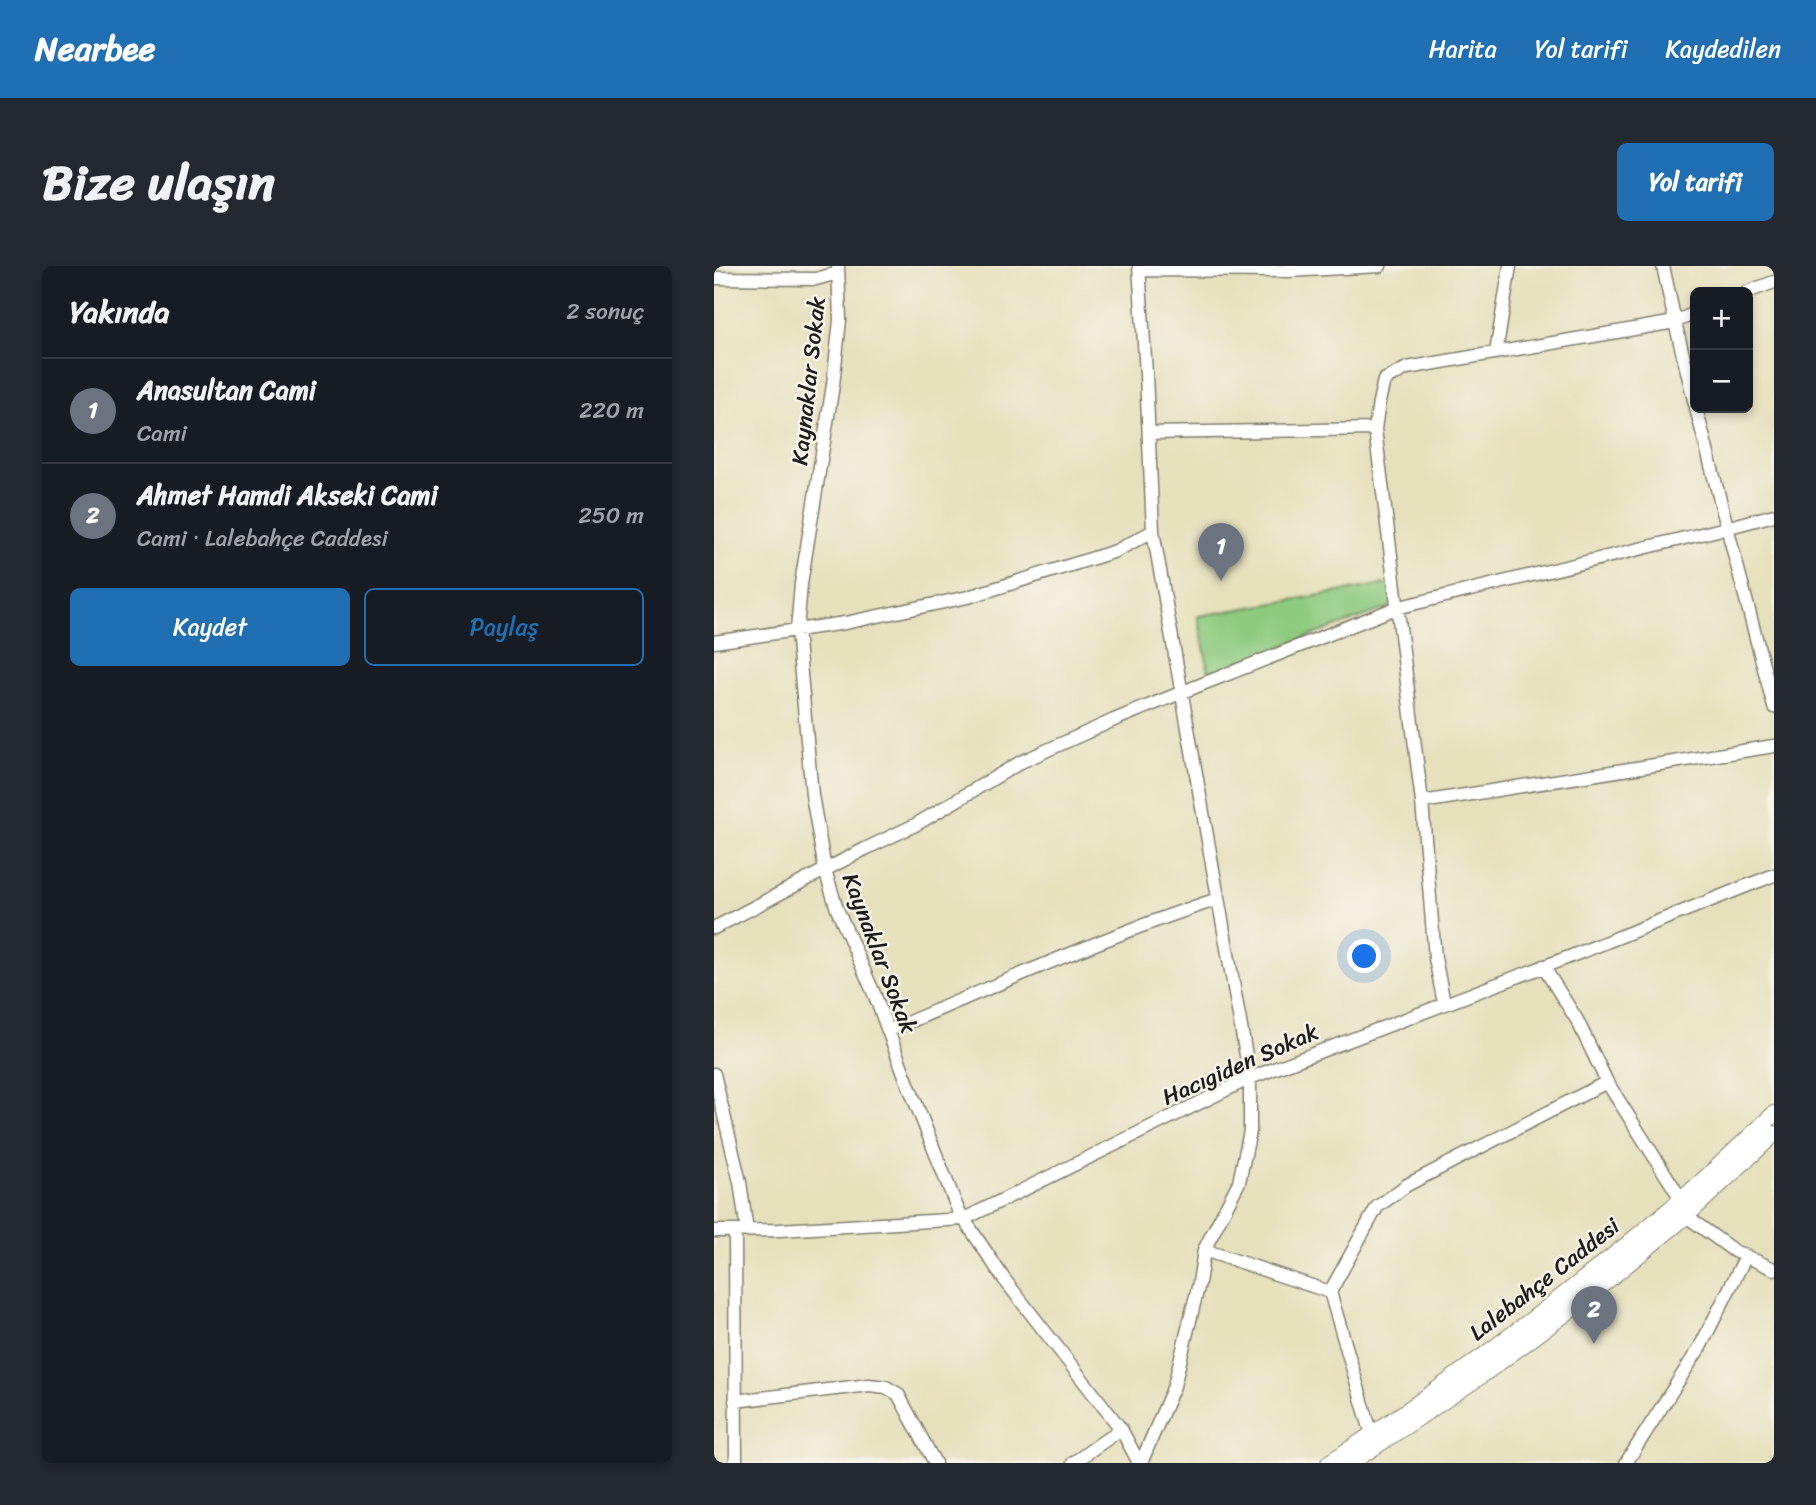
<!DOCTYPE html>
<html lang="tr">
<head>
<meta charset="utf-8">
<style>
  body { margin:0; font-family:Sriracha,sans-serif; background:#242831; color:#f1f3f6 }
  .controls { position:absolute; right:21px; top:21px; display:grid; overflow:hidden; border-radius:10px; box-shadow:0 4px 10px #0003 }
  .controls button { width:63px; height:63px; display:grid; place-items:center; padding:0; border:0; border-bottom:2px solid #363941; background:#171b24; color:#f1f3f6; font:35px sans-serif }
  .you { position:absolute; left:651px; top:691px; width:24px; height:24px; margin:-18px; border:5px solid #fff; border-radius:50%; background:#1a73e8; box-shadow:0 0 0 10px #1a73e833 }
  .badge { display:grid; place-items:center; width:46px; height:46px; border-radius:50%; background:#1f6fb2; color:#fff; font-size:23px; font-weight:700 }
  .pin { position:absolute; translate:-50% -58px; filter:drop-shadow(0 2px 4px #0008) }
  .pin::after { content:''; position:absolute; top:37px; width:24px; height:21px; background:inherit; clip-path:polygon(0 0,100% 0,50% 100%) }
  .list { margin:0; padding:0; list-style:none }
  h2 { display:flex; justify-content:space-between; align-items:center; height:91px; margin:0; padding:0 28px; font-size:30px }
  h2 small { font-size:23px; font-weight:400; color:#9ea1a6 }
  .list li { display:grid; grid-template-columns:46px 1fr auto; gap:21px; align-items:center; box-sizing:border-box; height:105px; padding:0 28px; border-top:2px solid #363941 }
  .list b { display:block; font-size:26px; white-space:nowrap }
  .list p { margin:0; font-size:23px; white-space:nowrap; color:#9ea1a6 }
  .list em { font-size:23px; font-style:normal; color:#9ea1a6 }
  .actions { display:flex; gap:14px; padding:21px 28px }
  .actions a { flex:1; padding:16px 0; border:2px solid #1f6fb2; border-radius:10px; text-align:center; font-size:24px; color:#1f6fb2 }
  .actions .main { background:#1f6fb2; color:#fff }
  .map { position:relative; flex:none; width:1060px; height:1197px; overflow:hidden; border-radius:10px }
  header { display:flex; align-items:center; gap:42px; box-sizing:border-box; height:98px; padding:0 35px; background:#1f6fb2; color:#fff }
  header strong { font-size:33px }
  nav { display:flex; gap:38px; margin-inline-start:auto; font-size:24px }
  .intro { display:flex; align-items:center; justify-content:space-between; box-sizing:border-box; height:168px; padding:0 42px }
  h1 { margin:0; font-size:49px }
  .button { padding:18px 32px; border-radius:10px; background:#1f6fb2; color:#fff; font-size:24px; font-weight:700 }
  main { display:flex; gap:42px; padding:0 42px }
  aside { flex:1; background:#171b24; border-radius:10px; box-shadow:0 4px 10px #0003 }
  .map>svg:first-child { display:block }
  .green { fill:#8dca7f; stroke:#54734e; stroke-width:2 }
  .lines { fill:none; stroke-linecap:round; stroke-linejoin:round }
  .minor-casing { stroke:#827e6c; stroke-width:15 }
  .tertiary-casing { stroke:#827e6c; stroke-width:18 }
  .minor { stroke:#fff; stroke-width:12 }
  .tertiary { stroke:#fff; stroke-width:16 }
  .labels { text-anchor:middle; stroke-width:5; stroke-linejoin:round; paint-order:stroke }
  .street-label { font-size:23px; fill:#1c1c1c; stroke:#f7f3e8 }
</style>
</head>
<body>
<header>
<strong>Nearbee</strong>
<nav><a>Harita</a><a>Yol tarifi</a><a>Kaydedilen</a></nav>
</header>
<div class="intro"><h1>Bize ulaşın</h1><a class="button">Yol tarifi</a></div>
<main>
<aside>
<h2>Yakında<small>2 sonuç</small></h2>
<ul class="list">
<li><span class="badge" style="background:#6b7280">1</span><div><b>Anasultan Cami</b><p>Cami</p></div><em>220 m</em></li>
<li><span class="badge" style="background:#6b7280">2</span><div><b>Ahmet Hamdi Akseki Cami</b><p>Cami · Lalebahçe Caddesi</p></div><em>250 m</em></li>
</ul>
<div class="actions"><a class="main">Kaydet</a><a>Paylaş</a></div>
</aside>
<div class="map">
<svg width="1060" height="1197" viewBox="0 0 1060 1197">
  <rect width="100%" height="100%" fill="#f7f3e8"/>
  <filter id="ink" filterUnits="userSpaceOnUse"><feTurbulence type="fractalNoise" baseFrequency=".0143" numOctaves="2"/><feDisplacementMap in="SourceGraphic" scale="14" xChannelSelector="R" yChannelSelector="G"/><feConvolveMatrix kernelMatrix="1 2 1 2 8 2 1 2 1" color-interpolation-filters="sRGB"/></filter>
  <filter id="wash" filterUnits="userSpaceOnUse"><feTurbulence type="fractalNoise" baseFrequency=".00686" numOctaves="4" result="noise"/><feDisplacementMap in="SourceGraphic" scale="28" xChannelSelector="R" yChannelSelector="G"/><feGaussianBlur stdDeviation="1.57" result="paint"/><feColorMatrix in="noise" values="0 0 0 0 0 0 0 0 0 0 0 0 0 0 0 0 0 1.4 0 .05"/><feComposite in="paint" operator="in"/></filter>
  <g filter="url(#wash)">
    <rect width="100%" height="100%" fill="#e7e0bd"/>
    <!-- green -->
    <path class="green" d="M 678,317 L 680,334 L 676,341 L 495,407 L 484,350 Z"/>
  </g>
  <g filter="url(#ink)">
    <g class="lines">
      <!-- minor casing -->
      <g class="minor-casing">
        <path id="minor" d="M 124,0 L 126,54 L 119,119 L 87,318 L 83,364 L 98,529 L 111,604 L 123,643 L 161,730 L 191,810 L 244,944 L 290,1013 L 407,1163 L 425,1197
          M 425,0 L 432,108 L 439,265 L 536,812 L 536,865 L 525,916 L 490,984 L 485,1017 L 460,1120 L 427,1197
          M 949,0 L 961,56 L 981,138
          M 426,4 L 574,5 L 575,0
          M 574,5 L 666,0
          M 0,12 L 102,13 L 124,7
          M 1033,26 L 1060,16
          M 782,87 L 796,0
          M 982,142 L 1060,441
          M 661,163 L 708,536 L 1060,480
          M 435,167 L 661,163 L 665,136 L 670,114 L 693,102 L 961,56 L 981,47
          M 0,376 L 131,357 L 254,331 L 402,285 L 439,265
          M 708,536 L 721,692 L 730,737
          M 0,662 L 151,583 L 201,559 L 307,496 L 400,454 L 491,417 L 682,342 L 1012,262 L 1060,249
          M 829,700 L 863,754 L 893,816 L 967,933
          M 174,765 C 283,719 391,670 504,633
          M 0,808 L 26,916 L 33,965
          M 972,950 L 1020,985 L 1060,1003
          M 0,965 L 65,964 L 250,953 L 536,812 L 855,691 L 1060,609
          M 21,965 L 22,1197
          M 490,984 L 616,1026 L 663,941 L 693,919 L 893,816
          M 616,1026 L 658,1169
          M 21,1135 L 155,1119 L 172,1121 L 184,1128 L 221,1197
          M 359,1197 L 407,1163
          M 912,1197 L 986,1081 L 1032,990"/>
      </g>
      <!-- tertiary casing -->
      <g class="tertiary-casing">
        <path id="tertiary" d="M 615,1197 C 737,1118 854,1029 966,935 C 998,907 1029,877 1060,848
          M 636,1197 L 765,1111 L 863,1039 L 972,950 L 1060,868"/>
      </g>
      <!-- minor -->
      <use href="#minor" class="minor"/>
      <!-- tertiary -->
      <use href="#tertiary" class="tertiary"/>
    </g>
  </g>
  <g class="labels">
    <!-- street labels -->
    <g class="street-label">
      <text transform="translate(94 115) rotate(-84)" y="8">Kaynaklar Sokak</text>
      <text transform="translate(166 687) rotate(69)" y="8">Kaynaklar Sokak</text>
      <text transform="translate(526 798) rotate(-24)" y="8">Hacıgiden Sokak</text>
      <text transform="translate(830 1013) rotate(-38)" y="8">Lalebahçe Caddesi</text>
    </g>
  </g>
</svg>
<div class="controls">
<button>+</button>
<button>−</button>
</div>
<div class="you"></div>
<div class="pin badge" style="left:507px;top:315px;background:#6b7280">1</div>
<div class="pin badge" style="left:880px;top:1078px;background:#6b7280">2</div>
</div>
</main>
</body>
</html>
